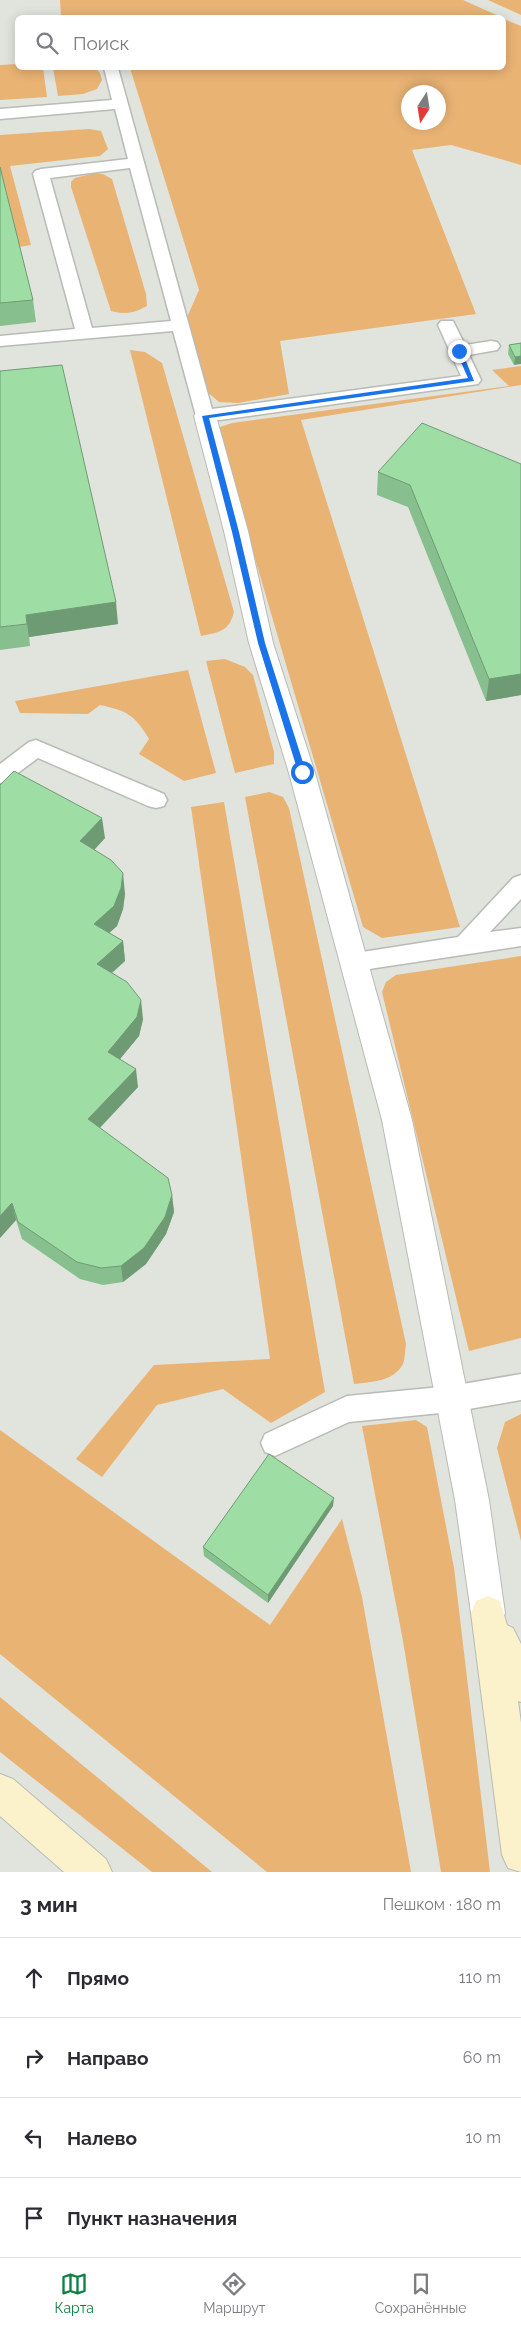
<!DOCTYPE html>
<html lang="ru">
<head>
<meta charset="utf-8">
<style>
  body { margin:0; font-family:Raleway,sans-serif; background:#f2f2f3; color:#2b2b33 }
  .compass { position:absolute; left:401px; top:85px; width:45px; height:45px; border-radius:50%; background:#fff; box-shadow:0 2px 12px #0003; rotate:192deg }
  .stop { position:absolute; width:15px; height:15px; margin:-11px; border:4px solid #1a73e8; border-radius:50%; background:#fff }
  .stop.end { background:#1a73e8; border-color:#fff; box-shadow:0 1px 5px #0008 }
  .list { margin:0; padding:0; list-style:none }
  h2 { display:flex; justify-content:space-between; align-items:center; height:65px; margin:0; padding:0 20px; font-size:21px }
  h2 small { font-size:16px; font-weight:400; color:#7c7c81 }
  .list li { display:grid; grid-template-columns:32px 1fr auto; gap:15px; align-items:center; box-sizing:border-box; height:80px; padding:0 20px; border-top:1px solid #e1e1e2 }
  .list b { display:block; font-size:19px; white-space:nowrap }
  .list em { font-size:16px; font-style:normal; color:#7c7c81 }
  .icon { flex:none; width:28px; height:28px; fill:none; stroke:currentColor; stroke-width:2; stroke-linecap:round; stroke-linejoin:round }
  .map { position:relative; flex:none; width:521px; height:1872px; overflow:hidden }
  .search { position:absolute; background:#fff; box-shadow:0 2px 12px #0003; left:15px; right:15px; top:15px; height:55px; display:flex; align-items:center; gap:12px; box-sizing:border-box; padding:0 18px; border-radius:8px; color:#7c7c81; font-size:19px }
  .sheet { height:385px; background:#fff }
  nav { display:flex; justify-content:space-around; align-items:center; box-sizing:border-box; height:70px; border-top:1px solid #e1e1e2; background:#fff; font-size:14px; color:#7c7c81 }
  nav a { display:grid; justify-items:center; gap:2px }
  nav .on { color:#0b8043 }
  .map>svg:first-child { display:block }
  .green { fill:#e9b374; fill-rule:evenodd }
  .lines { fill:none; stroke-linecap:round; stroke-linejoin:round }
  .service-casing { stroke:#b9bbb6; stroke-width:3 }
  .minor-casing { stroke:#b9bbb6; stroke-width:2 }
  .secondary-casing { stroke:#b9bbb6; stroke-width:2 }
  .service { fill:#fff; fill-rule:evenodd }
  .minor { fill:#fff; fill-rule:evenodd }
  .secondary { fill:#fbf2cc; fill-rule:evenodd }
  .wall { fill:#88bf8e }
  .shaded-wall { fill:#6f9b74 }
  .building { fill:#9edea5; stroke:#6f9b74 }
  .route { fill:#1a73e8 }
</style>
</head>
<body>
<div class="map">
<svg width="521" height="1872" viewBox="0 0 521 1872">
  <rect width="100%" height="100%" fill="#e1e3dd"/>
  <!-- green -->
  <path class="green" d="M 60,0 L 463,0 L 501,17 L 61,18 Z
    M 488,0 L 521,0 L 521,15 Z
    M 504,19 L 521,26 L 521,165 L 451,145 L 412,150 L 476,314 L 280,341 L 289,394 L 238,403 L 219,402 L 206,391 L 185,322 L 199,290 L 130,68 L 504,68 ZM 408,92 L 438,92 L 438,122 L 408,122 Z
    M 17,64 L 18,68 L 43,68 L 47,97 L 0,100 L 0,65 Z
    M 53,68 L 95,68 L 100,73 L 102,80 L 97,89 L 83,94 L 58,96 Z
    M 89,129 L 101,131 L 108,149 L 100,156 L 10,166 L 31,245 L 18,247 L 0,179 L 0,135 Z
    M 94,173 L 103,174 L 112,179 L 146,294 L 147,306 C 134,313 126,315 111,311 L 71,187 L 71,182 L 75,178 Z
    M 130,350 L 145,352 L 162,363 L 234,612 C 229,632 219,632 201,636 Z
    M 521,366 L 521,385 L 301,420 L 460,927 L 382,938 L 363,927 L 219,436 L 220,427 L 232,423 L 509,386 L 492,370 Z
    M 225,659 L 245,667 L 253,675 L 274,752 L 274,764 L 235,773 L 206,661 Z
    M 188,670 L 216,773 L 184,781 L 139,754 L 149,739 C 134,714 127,711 100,705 L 88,714 L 20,713 L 15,701 Z
    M 269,792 L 283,797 L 289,808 L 406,1344 C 405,1350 405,1359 403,1364 C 393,1382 371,1382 354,1384 L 245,797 Z
    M 224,802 L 325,1392 L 271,1423 L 223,1389 L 157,1405 L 102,1477 L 76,1459 L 154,1365 L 270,1359 L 191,807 Z
    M 521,956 L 521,1338 L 469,1351 L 382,992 L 386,982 L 396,975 Z
    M 521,1414 L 521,1541 L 497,1448 L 505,1422 Z
    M 416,1420 L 427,1427 L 454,1568 L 490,1872 L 441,1872 L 403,1641 L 362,1426 Z
    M 0,1430 L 270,1625 L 342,1519 L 362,1597 L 411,1872 L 267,1872 L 0,1654 Z
    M 0,1697 L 212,1872 L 152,1872 L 0,1752 Z"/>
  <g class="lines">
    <!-- service casing -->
    <g class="service-casing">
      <path id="service" d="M 104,68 L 118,68 L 212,409 L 461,376 L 438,325 L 441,321 L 453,321 L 465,345 L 491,341 L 497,342 L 500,346 L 497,350 L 469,355 L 481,380 L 478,384 L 205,422 L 199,420 L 196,416 L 173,331 L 0,346 L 0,336 L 75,329 L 33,174 L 35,171 L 41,169 L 128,159 L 115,109 L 0,119 L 0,109 L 112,100 ZM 130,168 L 171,321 L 92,328 L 50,178 Z
        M 36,740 L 164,794 L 167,800 L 164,806 L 156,808 L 148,806 L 38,758 L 7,781 L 0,783 L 0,764 L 29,742 Z
        M 521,875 L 521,899 L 490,932 L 521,928 L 521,946 L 356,971 L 348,969 L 345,962 L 348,955 L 356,953 L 458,937 L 513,878 Z
        M 521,1374 L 521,1400 L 451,1412 L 349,1422 L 275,1456 L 265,1452 L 261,1443 L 265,1434 L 347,1396 L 451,1386 Z"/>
    </g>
    <!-- minor casing -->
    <g class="minor-casing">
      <path id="minor" d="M 205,409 L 213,411 L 216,416 L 248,531 L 273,643 L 315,773 L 412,1120 L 489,1500 L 505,1613 L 500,1625 L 488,1630 L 476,1625 L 471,1613 L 455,1500 L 382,1120 L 289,773 L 249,643 L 224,531 L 194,416 L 197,411 Z"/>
    </g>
    <!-- secondary casing -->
    <g class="secondary-casing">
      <path id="secondary" d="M 488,1596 L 500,1601 L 507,1625 L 513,1628 L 521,1644 L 521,1702 L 518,1701 L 521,1723 L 521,1872 L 508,1868 L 502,1855 L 471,1613 L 476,1601 Z
        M 0,1774 L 13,1779 L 106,1859 L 112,1872 L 64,1872 L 0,1816 Z"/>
    </g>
    <!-- service -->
    <use href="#service" class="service"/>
    <!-- minor -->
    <use href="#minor" class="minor"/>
    <!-- secondary -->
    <use href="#secondary" class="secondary"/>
  </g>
  <!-- wall -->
  <path class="wall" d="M 0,167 L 33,300 L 36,322 L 0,326 Z
    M 521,343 L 514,365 L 508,354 L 509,345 Z
    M 0,371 L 118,624 L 29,637 L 30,646 L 0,650 Z
    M 521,464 L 521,695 L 486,701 L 408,507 L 377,495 L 378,472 Z
    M 0,785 L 105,838 L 94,850 L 125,894 L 123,909 L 117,926 L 109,933 L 123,941 L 125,961 L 112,973 L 143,1019 L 139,1036 L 120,1059 L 138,1087 L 100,1128 L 172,1195 L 174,1212 L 166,1234 L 146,1264 L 123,1282 L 103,1285 L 80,1279 L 22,1239 L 16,1220 L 0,1238 Z
    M 333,1506 L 268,1603 L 204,1556 L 203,1547 Z"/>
  <!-- shaded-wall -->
  <path class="shaded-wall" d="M 521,356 L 521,364 L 514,365 L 515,357 Z
    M 116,602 L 118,624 L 29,637 L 30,646 L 26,615 Z
    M 521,674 L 521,695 L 486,701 L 489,679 Z
    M 102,818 L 105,838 L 83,862 L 80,841 Z
    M 123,873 L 125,894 L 123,909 L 117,926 L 97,944 L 94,924 Z
    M 123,941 L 125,961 L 100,983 L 97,964 Z
    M 141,1000 L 143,1019 L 139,1036 L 110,1071 L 108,1052 Z
    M 136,1069 L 138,1087 L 91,1137 L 88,1119 Z
    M 172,1195 L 174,1212 L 166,1234 L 146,1264 L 123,1282 L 121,1266 Z
    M 12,1203 L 16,1220 L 0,1238 L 0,1216 Z
    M 334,1498 L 333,1506 L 268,1603 L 268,1595 Z"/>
  <!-- building -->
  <path class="building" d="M 0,167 L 33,300 L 0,303 Z
    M 521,343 L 521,356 L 515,357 L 509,345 Z
    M 62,365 L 116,602 L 26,615 L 27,624 L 0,627 L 0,371 Z
    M 422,423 L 521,464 L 521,674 L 489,679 L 410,485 L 378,472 Z
    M 14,771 L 102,818 L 80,841 L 111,860 L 123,873 L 121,888 L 114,906 L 94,924 L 123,941 L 97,964 L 127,982 L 141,1000 L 137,1017 L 108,1052 L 136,1069 L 88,1119 L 168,1178 L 172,1195 L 165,1217 L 144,1248 L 121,1266 L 101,1268 L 77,1262 L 18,1222 L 12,1203 L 0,1216 L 0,785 Z
    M 269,1454 L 334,1498 L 268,1595 L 203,1547 Z"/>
  <!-- route -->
  <path class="route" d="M 459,349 L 462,351 L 474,381 L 209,418 L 239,532 L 265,643 L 306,772 L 299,775 L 258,643 L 232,532 L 202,416 L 468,378 L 456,351 Z"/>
</svg>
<svg class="compass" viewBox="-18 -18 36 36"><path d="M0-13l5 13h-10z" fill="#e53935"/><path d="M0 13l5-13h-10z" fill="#7c7c81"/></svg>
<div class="stop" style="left:302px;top:772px"></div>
<div class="stop end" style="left:459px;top:351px"></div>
<div class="search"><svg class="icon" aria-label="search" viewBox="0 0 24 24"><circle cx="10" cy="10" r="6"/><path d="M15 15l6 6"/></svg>Поиск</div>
</div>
<section class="sheet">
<h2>3 мин<small>Пешком · 180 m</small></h2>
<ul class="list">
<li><svg class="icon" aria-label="ahead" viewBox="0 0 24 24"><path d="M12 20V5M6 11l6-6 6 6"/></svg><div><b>Прямо</b></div><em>110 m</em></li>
<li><svg class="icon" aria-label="right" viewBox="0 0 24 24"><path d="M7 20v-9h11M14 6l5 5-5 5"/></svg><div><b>Направо</b></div><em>60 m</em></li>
<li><svg class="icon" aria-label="left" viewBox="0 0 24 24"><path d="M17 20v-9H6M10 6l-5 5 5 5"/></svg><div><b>Налево</b></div><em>10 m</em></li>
<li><svg class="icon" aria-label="arrive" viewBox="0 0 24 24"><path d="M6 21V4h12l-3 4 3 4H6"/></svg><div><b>Пункт назначения</b></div></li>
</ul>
</section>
<nav>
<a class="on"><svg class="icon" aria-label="map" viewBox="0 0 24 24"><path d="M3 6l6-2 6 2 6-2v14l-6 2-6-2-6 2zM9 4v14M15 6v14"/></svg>Карта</a>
<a><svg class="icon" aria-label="directions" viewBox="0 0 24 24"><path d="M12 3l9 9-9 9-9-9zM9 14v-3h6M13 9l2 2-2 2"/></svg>Маршрут</a>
<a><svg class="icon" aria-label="saved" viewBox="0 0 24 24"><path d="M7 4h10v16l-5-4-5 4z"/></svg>Сохранённые</a>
</nav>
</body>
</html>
